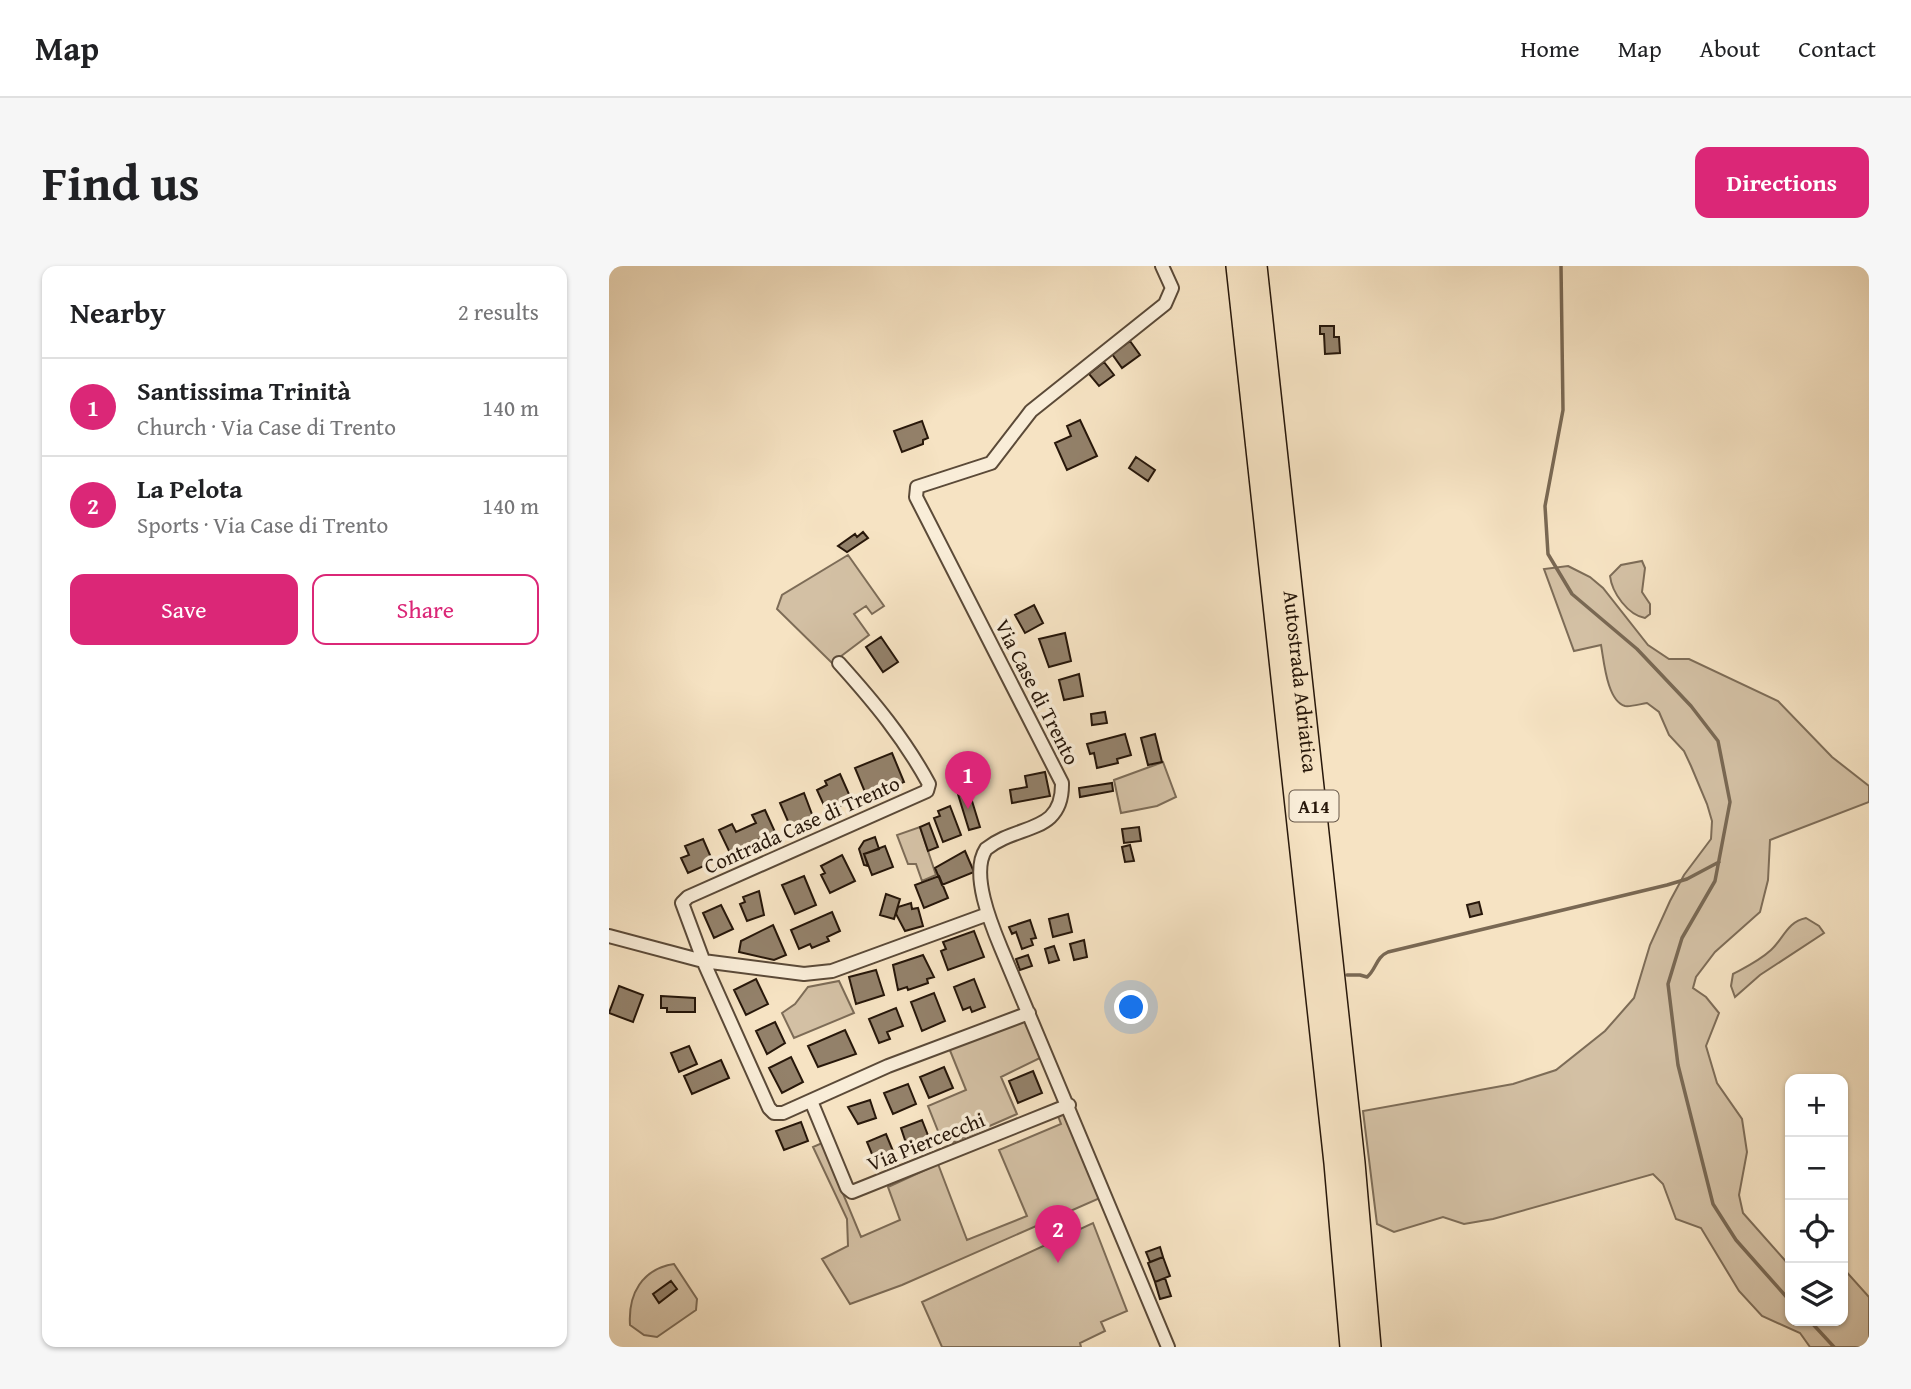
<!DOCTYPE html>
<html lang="en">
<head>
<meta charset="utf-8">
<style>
  body { margin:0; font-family:"Gentium Book Plus",serif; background:#f6f6f6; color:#202124 }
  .controls { position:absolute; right:21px; bottom:21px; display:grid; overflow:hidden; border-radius:14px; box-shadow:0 2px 5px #0004 }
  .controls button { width:63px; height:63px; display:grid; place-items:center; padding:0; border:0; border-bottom:2px solid #e0e0e0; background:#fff; color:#202124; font:35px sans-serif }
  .you { position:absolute; left:523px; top:742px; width:24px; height:24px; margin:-18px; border:5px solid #fff; border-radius:50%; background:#1a73e8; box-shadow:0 0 0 10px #1a73e833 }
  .badge { display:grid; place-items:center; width:46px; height:46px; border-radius:50%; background:#db2777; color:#fff; font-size:23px; font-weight:700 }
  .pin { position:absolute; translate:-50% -58px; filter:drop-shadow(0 2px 4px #0008) }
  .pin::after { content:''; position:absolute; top:37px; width:24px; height:21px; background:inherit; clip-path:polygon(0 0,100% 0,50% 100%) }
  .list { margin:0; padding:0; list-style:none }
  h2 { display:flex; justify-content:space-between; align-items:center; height:91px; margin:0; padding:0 28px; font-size:30px }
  h2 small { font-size:23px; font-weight:400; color:#757577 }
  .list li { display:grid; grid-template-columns:46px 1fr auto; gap:21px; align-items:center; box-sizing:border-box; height:98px; padding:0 28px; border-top:2px solid #e0e0e0 }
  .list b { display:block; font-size:26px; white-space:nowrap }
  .list p { margin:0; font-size:23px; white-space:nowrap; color:#757577 }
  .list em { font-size:23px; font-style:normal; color:#757577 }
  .actions { display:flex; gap:14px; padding:21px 28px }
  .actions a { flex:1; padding:16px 0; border:2px solid #db2777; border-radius:14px; text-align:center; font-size:24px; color:#db2777 }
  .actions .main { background:#db2777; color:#fff }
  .icon { flex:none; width:38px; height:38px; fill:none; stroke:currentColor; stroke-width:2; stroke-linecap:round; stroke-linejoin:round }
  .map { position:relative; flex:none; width:1260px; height:1081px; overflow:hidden; border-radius:14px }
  header { display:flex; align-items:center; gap:42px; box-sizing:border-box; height:98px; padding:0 35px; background:#fff; border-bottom:2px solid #e0e0e0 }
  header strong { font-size:33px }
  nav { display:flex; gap:38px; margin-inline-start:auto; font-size:24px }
  .intro { display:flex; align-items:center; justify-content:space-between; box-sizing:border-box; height:168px; padding:0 42px }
  h1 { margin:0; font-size:49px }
  .button { padding:18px 32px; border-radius:14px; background:#db2777; color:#fff; font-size:24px; font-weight:700 }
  main { display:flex; gap:42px; padding:0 42px }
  aside { flex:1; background:#fff; border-radius:14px; box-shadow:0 2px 5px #0004 }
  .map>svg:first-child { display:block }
  .green { fill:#d3c0a4; stroke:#7d6c57; stroke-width:2 }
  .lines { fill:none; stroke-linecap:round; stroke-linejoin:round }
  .stream { stroke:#796853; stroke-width:3.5 }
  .building { fill:#93816a; stroke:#27170a; stroke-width:2 }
  .minor-casing { stroke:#5b4a38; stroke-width:16 }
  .motorway-casing { stroke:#27170a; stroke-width:26 }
  .minor { stroke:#f9edd8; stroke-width:12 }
  .motorway { stroke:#f6e3c3; stroke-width:23 }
  .labels { text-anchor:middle; stroke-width:7; stroke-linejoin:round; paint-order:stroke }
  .shield { fill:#f9edd8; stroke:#665748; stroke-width:2 }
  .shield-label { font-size:19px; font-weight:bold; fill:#27170a }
  .street-label { font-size:21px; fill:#27170a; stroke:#f9edd8 }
</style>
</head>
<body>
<header>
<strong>Map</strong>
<nav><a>Home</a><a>Map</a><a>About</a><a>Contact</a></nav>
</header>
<div class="intro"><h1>Find us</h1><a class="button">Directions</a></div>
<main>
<aside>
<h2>Nearby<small>2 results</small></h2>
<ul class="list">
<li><span class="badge">1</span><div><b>Santissima Trinità</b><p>Church · Via Case di Trento</p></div><em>140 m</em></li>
<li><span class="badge">2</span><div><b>La Pelota</b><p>Sports · Via Case di Trento</p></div><em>140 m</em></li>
</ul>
<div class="actions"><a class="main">Save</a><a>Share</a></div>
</aside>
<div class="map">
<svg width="1260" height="1081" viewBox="0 0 1260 1081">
  <rect width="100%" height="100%" fill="#f6e3c3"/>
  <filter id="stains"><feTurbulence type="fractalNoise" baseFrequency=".00286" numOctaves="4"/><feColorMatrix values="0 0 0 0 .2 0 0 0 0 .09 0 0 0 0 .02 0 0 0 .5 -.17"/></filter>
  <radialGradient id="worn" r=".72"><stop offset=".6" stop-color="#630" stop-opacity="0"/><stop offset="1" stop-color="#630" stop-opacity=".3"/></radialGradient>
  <!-- green -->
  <path class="green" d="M 239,289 L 275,340 L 263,348 L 257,340 L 245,348 L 260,369 L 223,397 L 168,343 L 173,329 Z
    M 1033,295 L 1036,302 L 1033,326 L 1041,338 L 1041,348 L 1036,352 C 1019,349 1003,327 1001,310 L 1012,299 Z
    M 959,300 L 981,311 L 994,322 L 1039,379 L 1060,393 L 1080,393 L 1169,435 L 1223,491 L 1260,520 L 1260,536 L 1161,574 L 1159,614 L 1151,646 L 1106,686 L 1087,711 L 1084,722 L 1097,731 L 1110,747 L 1097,780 L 1108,817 L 1133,853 L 1138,886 L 1130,929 L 1134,947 L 1181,1000 L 1181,1055 L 1234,1055 L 1234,1002 L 1260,1031 L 1260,1081 L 1201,1081 L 1191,1067 L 1153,1050 L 1130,1025 L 1092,962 L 1067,953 L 1054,918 L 1044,908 L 884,953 L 855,958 L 834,951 L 785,966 L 768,958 L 754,845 L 904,818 L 947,804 L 996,765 L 1025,732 L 1041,679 L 1061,635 L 1075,609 L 1102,573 L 1103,555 L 1098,538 L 1082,500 L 1075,485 L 1060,469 L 1050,446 L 1038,437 C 1031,438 1022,441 1016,440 C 998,435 995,395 992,379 L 965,385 L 935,303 Z
    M 554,496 L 567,531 L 548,540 L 512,547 L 505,514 Z
    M 311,561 L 327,609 L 313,615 L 307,598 L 299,598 L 288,569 Z
    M 1197,652 L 1210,660 L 1215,667 L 1151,709 L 1126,731 L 1122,720 L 1124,708 C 1137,701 1150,695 1162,684 C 1175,672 1178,656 1197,652 Z
    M 230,715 L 245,747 L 185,772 L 173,747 L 186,738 L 199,721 Z
    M 416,752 L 433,791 L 392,811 L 408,848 L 344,876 L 342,872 L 333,875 L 319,840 L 357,824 L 340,782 Z
    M 458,845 L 491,932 L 293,1019 L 241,1038 L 213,993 L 239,980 L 238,953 L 204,881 L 213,877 L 252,971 L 291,954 L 279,921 L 329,898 L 358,974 L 418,950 L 390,884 L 452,858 L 449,850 Z
    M 484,957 L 518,1045 L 492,1056 L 496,1065 L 471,1077 L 472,1081 L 333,1081 L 313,1036 Z
    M 65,998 L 88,1033 L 87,1044 L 48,1071 L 35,1069 L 21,1059 C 19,1028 33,1003 65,998 Z"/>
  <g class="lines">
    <!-- stream -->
    <path class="stream" d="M 952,0 L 954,144 L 936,240 L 939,288 L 963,328 L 1028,383 L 1082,440 L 1109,475 L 1121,536 L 1106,615 L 1073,672 L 1059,718 L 1069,799 L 1104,938 L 1127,974 L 1181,1035
      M 738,709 L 750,709
      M 751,709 L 758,711 C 767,704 767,691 779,686 L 1058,619 L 1078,613 L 1110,596
      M 1201,1055 L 1225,1081"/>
  </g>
  <!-- building -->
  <path class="building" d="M 711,60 L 725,60 L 725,71 L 730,71 L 731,87 L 716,88 L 715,68 L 711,68 Z
    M 521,75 L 531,89 L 513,102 L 503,88 Z
    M 495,96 L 505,109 L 490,120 L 480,108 Z
    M 471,154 L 488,190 L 458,204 L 446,177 L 462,170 L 458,160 Z
    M 313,155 L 319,172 L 314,174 L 314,178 L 293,186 L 285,165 Z
    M 527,191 L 546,204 L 539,215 L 520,202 Z
    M 254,266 L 259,272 L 238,286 L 229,280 L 246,268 L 248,271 Z
    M 425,339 L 434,357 L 416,367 L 406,349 Z
    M 456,367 L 462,395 L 440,401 L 430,373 Z
    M 272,371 L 289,396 L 274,406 L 257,381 Z
    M 470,408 L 474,430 L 455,434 L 450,414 Z
    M 496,446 L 498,457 L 483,459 L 482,448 Z
    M 516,468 L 522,489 L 508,493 L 509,497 L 488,502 L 485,487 L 481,488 L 478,478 Z
    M 546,468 L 553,496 L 539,499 L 532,472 Z
    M 283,487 L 295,516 L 258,531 L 246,502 Z
    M 436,506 L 441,530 L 403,537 L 401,524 L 418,521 L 416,510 Z
    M 231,508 L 243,535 L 218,546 L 208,524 L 218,519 L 216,515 Z
    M 503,517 L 504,525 L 471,531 L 470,522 Z
    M 359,522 L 371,561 L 360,564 L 348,525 Z
    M 195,527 L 204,551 L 181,560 L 171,537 Z
    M 341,540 L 352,569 L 334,576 L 325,552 L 331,550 L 329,545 Z
    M 156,544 L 166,566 L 121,587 L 110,564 L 123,558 L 127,566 L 147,557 L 143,549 Z
    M 320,557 L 329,581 L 319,585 L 311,561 Z
    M 530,561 L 532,575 L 515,577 L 513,563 Z
    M 266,571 L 270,583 L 255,588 L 259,600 L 255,599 L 250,583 L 255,575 Z
    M 94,573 L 104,596 L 79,607 L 72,592 L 80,589 L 76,580 Z
    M 521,579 L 525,595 L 516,596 L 513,581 Z
    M 276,580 L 284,601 L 263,609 L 255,588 Z
    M 356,585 L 365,606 L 333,619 L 326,602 Z
    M 233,589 L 246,615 L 221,627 L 212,609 L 216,607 L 212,600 Z
    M 195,610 L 207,639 L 186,648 L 173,619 Z
    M 330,610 L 339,632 L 315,642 L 306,619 Z
    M 150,625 L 155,649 L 138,655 L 131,638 L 136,636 L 134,631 Z
    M 277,628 L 291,633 L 285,653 L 271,649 Z
    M 870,636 L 873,648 L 861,651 L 858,639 Z
    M 302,637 L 303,643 L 309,642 L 314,660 L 296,665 L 287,648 L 289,641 Z
    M 112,639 L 124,663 L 105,672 L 94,647 Z
    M 223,646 L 231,665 L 218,671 L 220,675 L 203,682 L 201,678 L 190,683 L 182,664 Z
    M 459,648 L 463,666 L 444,671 L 440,653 Z
    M 421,654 L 427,672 L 422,673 L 424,679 L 413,683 L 407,666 L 403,668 L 400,661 Z
    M 164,659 L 177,689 L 165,694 L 130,686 L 132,675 Z
    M 365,665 L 375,691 L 339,704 L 332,685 L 337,683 L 334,676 Z
    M 475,674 L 478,691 L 465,694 L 461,678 Z
    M 445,680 L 450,694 L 440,697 L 436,683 Z
    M 314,689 L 325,711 L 318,713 L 319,717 L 299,724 L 298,721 L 289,724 L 284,699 Z
    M 419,689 L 423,700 L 411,704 L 407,693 Z
    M 267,704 L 275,729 L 247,738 L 240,711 Z
    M 147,713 L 159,738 L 137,749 L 125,724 Z
    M 365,713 L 376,741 L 363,746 L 361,741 L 354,744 L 345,721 Z
    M 10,720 L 34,729 L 24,756 L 0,747 Z
    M 325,727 L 336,755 L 313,765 L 302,736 Z
    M 52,730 L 86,732 L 86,746 L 58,746 L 58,742 L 52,742 Z
    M 287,742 L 294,760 L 278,766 L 281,773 L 270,777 L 260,753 Z
    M 166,756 L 176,777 L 158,788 L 147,765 Z
    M 236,764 L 247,788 L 209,801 L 199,780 Z
    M 80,780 L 88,798 L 70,806 L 62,787 Z
    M 182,791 L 194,816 L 173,827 L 160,802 Z
    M 112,794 L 120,812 L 83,828 L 75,810 Z
    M 335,801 L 344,822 L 320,832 L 311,811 Z
    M 424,805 L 433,827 L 409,837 L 400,815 Z
    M 299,818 L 307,838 L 284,848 L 275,827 Z
    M 261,834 L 267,852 L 249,858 L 239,841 Z
    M 313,854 L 320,872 L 298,880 L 292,862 Z
    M 192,856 L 199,875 L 175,884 L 167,865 Z
    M 277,868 L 284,885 L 265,893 L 258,876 Z
    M 551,981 L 554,991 L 541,996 L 537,986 Z
    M 554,991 L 561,1010 L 546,1016 L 539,997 Z
    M 556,1012 L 562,1030 L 551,1033 L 546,1016 Z
    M 62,1015 L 68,1023 L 50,1037 L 44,1028 Z"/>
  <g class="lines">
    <!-- minor casing -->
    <g class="minor-casing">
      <path id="minor" d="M 553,0 L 563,22 L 556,38 L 422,145 L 382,197 L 308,221 L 307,231 L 453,517 C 454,569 409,557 377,583 C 361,607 382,658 392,682 L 559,1081
        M 230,397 C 265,436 295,472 320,518 L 318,525 L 79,631 L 73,637 L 96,699 L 160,842 L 165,847 L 174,847 L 279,800 L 420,747
        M 0,670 L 94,695 L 195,708 L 223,705 L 379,648
        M 202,835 L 238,922 L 243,926 L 460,839"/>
    </g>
    <!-- motorway casing -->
    <g class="motorway-casing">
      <g id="motorway">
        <path d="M 629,0 L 727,897 L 743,1081"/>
        <path id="s1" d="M 646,0 L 744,897 L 760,1081"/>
      </g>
    </g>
    <!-- minor -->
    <use href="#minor" class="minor"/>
    <!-- motorway -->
    <use href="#motorway" class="motorway"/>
  </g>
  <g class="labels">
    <!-- shield labels -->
    <rect class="shield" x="680.5" y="524.5" width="49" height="31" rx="5"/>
    <g class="shield-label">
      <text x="705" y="547">A14</text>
    </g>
    <!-- street labels -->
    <g class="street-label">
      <text dy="7" stroke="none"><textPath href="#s1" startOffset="418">Autostrada Adriatica</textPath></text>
      <text transform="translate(428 426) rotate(63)" y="7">Via Case di Trento</text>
      <text transform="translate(193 559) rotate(-24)" y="7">Contrada Case di Trento</text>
      <text transform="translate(317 876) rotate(-22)" y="7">Via Piercecchi</text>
    </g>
  </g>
  <rect width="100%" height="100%" filter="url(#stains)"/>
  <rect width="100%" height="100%" fill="url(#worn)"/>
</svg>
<div class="controls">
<button>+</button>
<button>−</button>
<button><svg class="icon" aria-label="locate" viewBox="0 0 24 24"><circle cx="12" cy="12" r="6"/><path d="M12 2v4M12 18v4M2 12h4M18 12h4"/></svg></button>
<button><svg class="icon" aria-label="layers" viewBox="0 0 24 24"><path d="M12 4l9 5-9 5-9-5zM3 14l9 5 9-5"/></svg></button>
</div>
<div class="you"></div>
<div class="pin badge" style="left:359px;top:543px">1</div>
<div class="pin badge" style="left:449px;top:997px">2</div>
</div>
</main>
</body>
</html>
